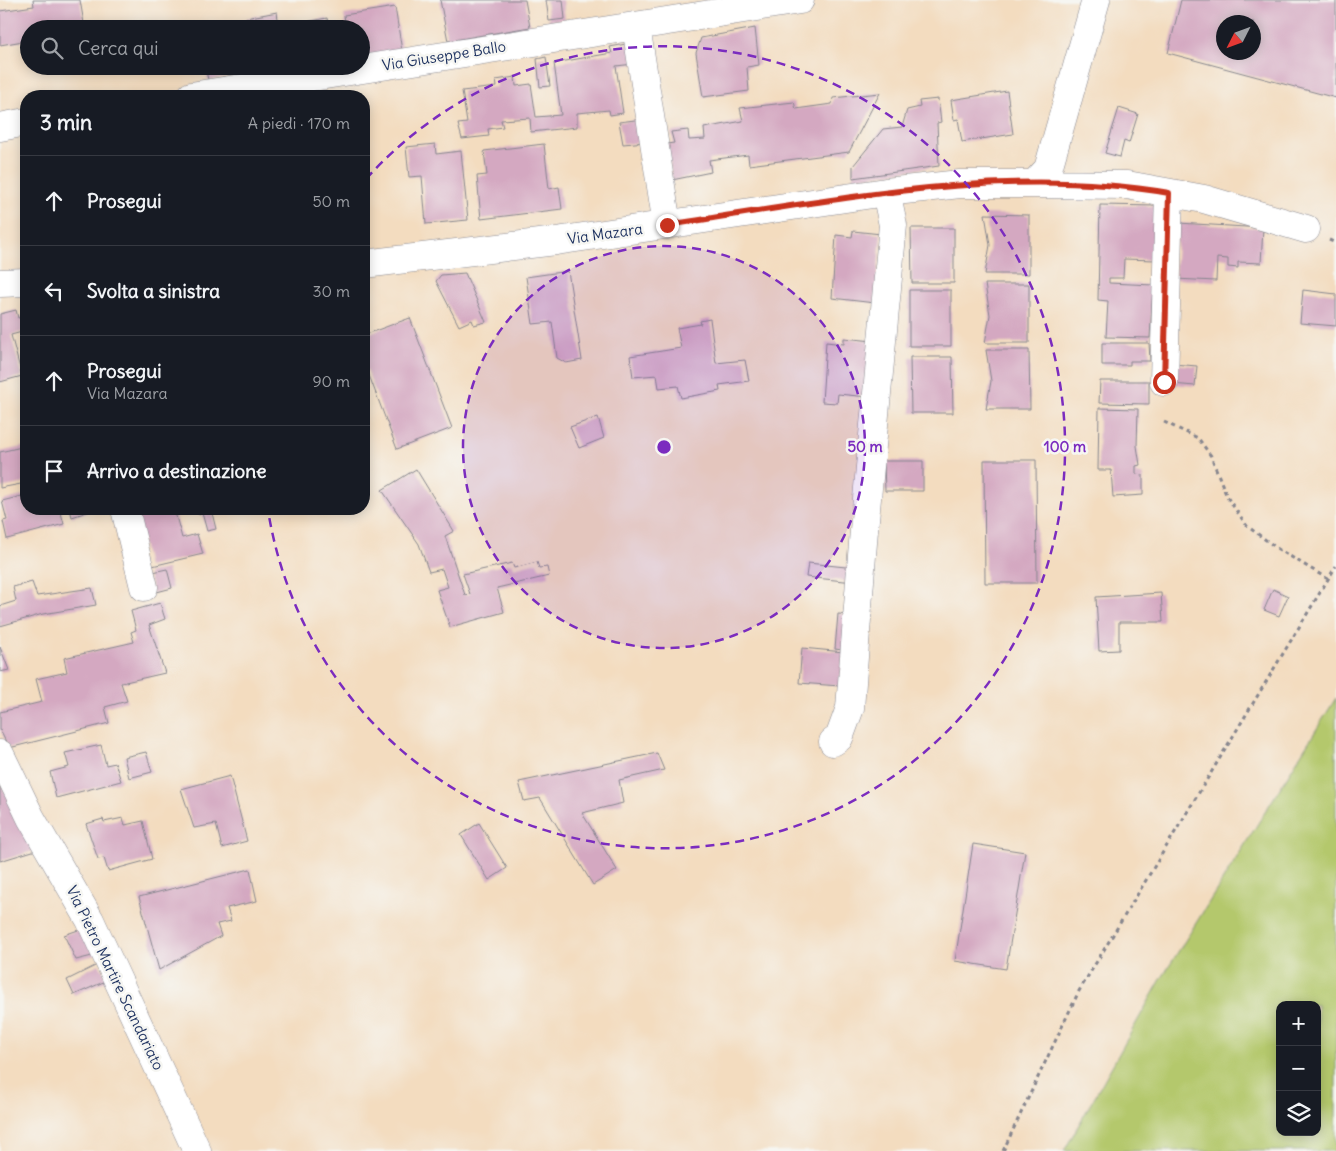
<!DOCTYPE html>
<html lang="it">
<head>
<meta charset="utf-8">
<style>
  body { margin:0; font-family:Delius,sans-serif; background:#242831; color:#f1f3f6 }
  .controls { position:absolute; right:15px; bottom:15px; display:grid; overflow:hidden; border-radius:10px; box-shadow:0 2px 12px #0003 }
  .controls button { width:45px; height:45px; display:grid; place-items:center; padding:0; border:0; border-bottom:1px solid #363941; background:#171b24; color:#f1f3f6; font:25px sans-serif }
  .compass { position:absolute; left:1216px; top:15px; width:45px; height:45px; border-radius:50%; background:#171b24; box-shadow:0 2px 12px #0003; rotate:228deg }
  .stop { position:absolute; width:15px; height:15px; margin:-11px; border:4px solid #c8321e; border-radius:50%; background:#fff }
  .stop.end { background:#c8321e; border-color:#fff; box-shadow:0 1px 5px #0008 }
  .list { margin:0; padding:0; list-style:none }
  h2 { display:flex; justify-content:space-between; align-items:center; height:65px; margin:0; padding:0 20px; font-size:21px }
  h2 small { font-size:16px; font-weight:400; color:#9ea1a6 }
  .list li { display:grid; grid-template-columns:32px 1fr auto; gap:15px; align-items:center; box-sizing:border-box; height:90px; padding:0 20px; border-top:1px solid #363941 }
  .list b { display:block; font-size:19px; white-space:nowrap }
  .list p { margin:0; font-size:16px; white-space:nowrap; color:#9ea1a6 }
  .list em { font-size:16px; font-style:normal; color:#9ea1a6 }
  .icon { flex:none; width:28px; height:28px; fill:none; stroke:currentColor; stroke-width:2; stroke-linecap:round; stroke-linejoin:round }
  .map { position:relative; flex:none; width:1336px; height:1151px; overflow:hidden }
  .search { position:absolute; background:#171b24; box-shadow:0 2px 12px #0003; left:20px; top:20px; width:350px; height:55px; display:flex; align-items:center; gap:12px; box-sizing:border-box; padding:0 18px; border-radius:28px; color:#9ea1a6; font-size:19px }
  .panel { position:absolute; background:#171b24; box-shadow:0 2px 12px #0003; left:20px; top:90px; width:350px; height:425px; border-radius:20px }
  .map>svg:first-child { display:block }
  .green { fill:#b4c86c; stroke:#687c65; fill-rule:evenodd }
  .building { fill:#d4a8c1; fill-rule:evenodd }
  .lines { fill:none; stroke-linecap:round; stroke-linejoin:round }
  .minor-casing { stroke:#87868e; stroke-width:29 }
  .path { stroke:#87868e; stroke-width:3; stroke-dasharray:4 4; stroke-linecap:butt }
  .minor { stroke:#fff; stroke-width:28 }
  .route { stroke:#c8321e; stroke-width:6 }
  .ring { fill:none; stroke:#7b2cbf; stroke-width:2.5; stroke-dasharray:9 6 }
  .labels { text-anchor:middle; stroke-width:5; stroke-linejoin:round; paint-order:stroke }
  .street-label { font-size:15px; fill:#1b2f5e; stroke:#f6f6f2 }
  .centre { fill:#7b2cbf; stroke:#f6f6f2; stroke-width:2.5 }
  .ring-label { font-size:15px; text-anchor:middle; font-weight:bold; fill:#7b2cbf; stroke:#f6f6f2; stroke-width:5; stroke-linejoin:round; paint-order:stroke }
</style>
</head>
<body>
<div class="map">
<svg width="1336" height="1151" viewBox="0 0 1336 1151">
  <rect width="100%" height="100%" fill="#f6f6f2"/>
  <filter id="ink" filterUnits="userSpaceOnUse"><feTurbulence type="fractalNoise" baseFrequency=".02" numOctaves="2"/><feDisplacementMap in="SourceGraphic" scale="10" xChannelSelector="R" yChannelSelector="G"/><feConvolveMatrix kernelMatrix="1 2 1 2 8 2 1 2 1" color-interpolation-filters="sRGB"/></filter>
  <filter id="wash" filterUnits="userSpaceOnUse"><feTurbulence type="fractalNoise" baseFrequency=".0096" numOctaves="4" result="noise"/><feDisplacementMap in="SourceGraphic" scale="20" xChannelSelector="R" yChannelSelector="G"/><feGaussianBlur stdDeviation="1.12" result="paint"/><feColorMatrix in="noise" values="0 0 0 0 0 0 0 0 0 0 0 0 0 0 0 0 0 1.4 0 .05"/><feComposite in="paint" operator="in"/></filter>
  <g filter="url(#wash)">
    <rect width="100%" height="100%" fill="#f3dcbf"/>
    <!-- green -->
    <path class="green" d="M 1336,698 L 1336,1151 L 1064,1151 L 1160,981 ZM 1280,1005 L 1317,1005 L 1317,1132 L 1280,1132 Z"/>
    <g id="blocks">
      <!-- building -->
      <path class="building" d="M 33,0 L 80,0 L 85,29 L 29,29 L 29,40 L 0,45 L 0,11 L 34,6 Z
        M 440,0 L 525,0 L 530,27 L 448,41 Z
        M 546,0 L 563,0 L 565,19 L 549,21 Z
        M 1181,0 L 1336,0 L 1336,98 L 1168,53 ZM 1224,22 L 1254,22 L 1254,52 L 1224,52 Z
        M 395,7 L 402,51 L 361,58 L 361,29 L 346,29 L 344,15 Z
        M 277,12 L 279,27 L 327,18 L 329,29 L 238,29 L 247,26 L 246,18 Z
        M 755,28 L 759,65 L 747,67 L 749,91 L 703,97 L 696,53 L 701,38 Z
        M 631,43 L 634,64 L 616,66 L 623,113 L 610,115 L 609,110 L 577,113 L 577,127 L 531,132 L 530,118 L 501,120 L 503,127 L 488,129 L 489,136 L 462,139 L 458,124 L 467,123 L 462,91 L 497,87 L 496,80 L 515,77 L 516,86 L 531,84 L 536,117 L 561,115 L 554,63 L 612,53 L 610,47 Z
        M 546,57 L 550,86 L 540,87 L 537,59 Z
        M 205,66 L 277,66 L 277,67 L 208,80 Z
        M 1007,91 L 1013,134 L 962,142 L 958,119 L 954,120 L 951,100 Z
        M 880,93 L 849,152 L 749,165 L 748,155 L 709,160 L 711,172 L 672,180 L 667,144 L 674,143 L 671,132 L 688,130 L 689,140 L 705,139 L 704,128 L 743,121 L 740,108 L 794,102 L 796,109 L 832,104 L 833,98 Z
        M 938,99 L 941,122 L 937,123 L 939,166 L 853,178 L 853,166 L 883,129 L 902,127 L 907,110 L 920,107 L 919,101 Z
        M 1119,108 L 1138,114 L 1129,143 L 1124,141 L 1120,157 L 1105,153 Z
        M 643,119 L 646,142 L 623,144 L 619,122 Z
        M 435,144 L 436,154 L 461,151 L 468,220 L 426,224 L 422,176 L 409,177 L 406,147 Z
        M 544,144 L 549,189 L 559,187 L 562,209 L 481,219 L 477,176 L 487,175 L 484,151 Z
        M 1100,205 L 1157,206 L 1155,260 L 1124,259 L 1123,278 L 1109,278 L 1109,283 L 1153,285 L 1150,338 L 1106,337 L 1108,301 L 1098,300 Z
        M 985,214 L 1029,215 L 1029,274 L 985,274 L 990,245 Z
        M 1178,223 L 1263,228 L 1261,263 L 1238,262 L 1238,268 L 1228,267 L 1228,259 L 1217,258 L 1216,281 L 1175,279 Z
        M 911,228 L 954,228 L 954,283 L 912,283 Z
        M 853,231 L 881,234 L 875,303 L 832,298 L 836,235 L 852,237 Z
        M 568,271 L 582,360 L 566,363 L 557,358 L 552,322 L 533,324 L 526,277 Z
        M 465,273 L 486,322 L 474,325 L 472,320 L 459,326 L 436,281 L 441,275 Z
        M 985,284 L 1029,284 L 1029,343 L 985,343 L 990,315 Z
        M 909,290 L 951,290 L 951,346 L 909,346 Z
        M 1303,290 L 1336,294 L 1336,326 L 1300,323 Z
        M 16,310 L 18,318 L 26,316 L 26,345 L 22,332 L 11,335 L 22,376 L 0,382 L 0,314 Z
        M 410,318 L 452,428 L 397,449 L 367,370 L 364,372 L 364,335 Z
        M 710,319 L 716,363 L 745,360 L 749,381 L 719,385 L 720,391 L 681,398 L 678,386 L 659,388 L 657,375 L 633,377 L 630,356 L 681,348 L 677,328 L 701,324 L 700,321 Z
        M 844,338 L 873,341 L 868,397 L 838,394 L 837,403 L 822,402 L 826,342 L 844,344 Z
        M 1102,343 L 1149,343 L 1150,361 L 1130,361 L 1130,365 L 1102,365 Z
        M 986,350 L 1029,350 L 1030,409 L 986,409 L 991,381 Z
        M 910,357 L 952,357 L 953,413 L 911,413 Z
        M 1173,364 L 1197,366 L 1195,386 L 1172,384 Z
        M 1100,381 L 1149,381 L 1149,404 L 1099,403 Z
        M 1099,408 L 1138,409 L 1137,446 L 1140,465 L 1136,466 L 1136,474 L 1143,475 L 1143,495 L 1113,497 L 1111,470 L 1098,470 Z
        M 598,417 L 604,438 L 579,448 L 570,427 Z
        M 26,446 L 26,483 L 0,488 L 0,452 Z
        M 984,460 L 1036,460 L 1037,583 L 985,583 Z
        M 884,461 L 923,461 L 923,491 L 885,491 Z
        M 416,469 L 454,531 L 445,536 L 465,595 L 470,594 L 463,574 L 512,563 L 514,568 L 537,562 L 539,568 L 547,567 L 549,576 L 497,588 L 504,612 L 450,627 L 437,590 L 448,587 L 442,569 L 429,572 L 419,544 L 382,490 Z
        M 26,495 L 26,509 L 60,509 L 64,524 L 7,539 L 3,521 L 7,520 L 2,501 Z
        M 70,509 L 90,509 L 90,511 L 72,517 Z
        M 136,509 L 174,509 L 182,538 L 197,534 L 203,554 L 148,567 Z
        M 197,509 L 211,509 L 216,529 L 207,531 L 202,513 L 199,515 Z
        M 808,563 L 855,568 L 854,582 L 806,577 Z
        M 167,569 L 172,588 L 153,593 L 148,573 Z
        M 32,582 L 37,596 L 92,588 L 96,605 L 43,614 L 0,626 L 0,606 L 16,601 L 13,587 Z
        M 1273,589 L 1288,596 L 1279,616 L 1264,610 Z
        M 1161,593 L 1163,622 L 1119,622 L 1119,650 L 1099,651 L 1096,597 Z
        M 160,603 L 165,619 L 149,625 L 165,673 L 121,683 L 127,701 L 105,707 L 109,723 L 9,748 L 0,730 L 0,712 L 42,702 L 36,679 L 67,672 L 64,658 L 134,642 L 131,632 L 136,630 L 131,611 Z
        M 838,614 L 852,615 L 849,651 L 835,649 Z
        M 0,647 L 9,670 L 0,672 Z
        M 802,648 L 844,652 L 840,686 L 799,683 Z
        M 101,745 L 106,765 L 115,763 L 121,781 L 56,798 L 50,772 L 69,767 L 65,753 Z
        M 146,752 L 152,772 L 129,778 L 124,757 Z
        M 657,753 L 664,770 L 619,780 L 623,803 L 582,813 L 617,870 L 593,885 L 540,798 L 524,801 L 519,782 Z
        M 230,776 L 247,841 L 222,848 L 216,824 L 194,828 L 181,789 Z
        M 0,782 L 36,850 L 0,861 Z
        M 123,818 L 125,825 L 143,821 L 152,859 L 108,871 L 104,858 L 98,859 L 86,824 L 103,819 L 104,822 Z
        M 479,823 L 507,868 L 489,880 L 461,835 Z
        M 973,844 L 1025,852 L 1006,969 L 955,961 Z
        M 250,869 L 257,901 L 227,908 L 231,921 L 217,924 L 221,936 L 159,970 L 139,897 Z
        M 84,928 L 96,955 L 76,960 L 64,935 Z
        M 99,964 L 108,980 L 74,995 L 67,980 Z"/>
    </g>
  </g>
  <g filter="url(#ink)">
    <use href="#blocks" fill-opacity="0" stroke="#87868e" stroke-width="1"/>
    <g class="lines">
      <!-- minor casing -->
      <g class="minor-casing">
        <path id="minor" d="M 636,26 L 667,225
          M 191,96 L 800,0
          M 0,127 L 26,122
          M 1034,184 L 1127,185 L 1204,199 L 1306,229
          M 364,264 L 556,241 L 886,192 L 960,184 L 1034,184 L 1048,169 L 1096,0
          M 0,283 L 26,282
          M 1164,382 L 1169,193
          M 125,509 L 144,587
          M 833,742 L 839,738 L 850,708 L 864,530 L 893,225 L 886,192
          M 0,754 L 31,818 L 90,920 L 197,1151"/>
      </g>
      <!-- path -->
      <path class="path" d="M 1329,240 L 1336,243
        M 1164,422 L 1198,438 L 1211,456 L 1227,497 L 1247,526 L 1278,549 L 1328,579
        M 1003,1151 L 1079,991 L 1336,566"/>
      <!-- minor -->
      <use href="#minor" class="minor"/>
    </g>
  </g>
  <g class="lines" filter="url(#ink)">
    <!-- route -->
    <path class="route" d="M 667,225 C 830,201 1005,164 1169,193 L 1164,382"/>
  </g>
  <!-- distance rings -->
  <circle cx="664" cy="447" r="201" fill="#7b2cbf" fill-opacity=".12"/>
  <g class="ring">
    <circle cx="664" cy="447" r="201"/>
    <path d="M366 179A401 401 0 1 1 268 510"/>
  </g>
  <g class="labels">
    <!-- street labels -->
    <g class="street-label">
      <text transform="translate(444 56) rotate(-9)" y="5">Via Giuseppe Ballo</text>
      <text transform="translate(605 234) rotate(-8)" y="5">Via Mazara</text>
      <text transform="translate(115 978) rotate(64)" y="5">Via Pietro Martire Scandariato</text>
    </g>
  </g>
  <circle cx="664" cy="447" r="8" class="centre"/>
  <g class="ring-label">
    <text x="865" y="452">50 m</text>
    <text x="1065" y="452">100 m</text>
  </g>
</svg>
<div class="controls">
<button>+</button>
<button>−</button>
<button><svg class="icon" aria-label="layers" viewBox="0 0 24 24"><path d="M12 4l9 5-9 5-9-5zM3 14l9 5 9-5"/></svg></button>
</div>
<svg class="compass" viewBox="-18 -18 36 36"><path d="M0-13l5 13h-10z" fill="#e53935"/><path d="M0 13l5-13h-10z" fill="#9ea1a6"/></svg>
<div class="stop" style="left:1164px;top:382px"></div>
<div class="stop end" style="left:667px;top:225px"></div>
<div class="search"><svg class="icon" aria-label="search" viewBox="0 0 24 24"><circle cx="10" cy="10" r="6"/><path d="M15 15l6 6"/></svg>Cerca qui</div>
<section class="panel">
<h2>3 min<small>A piedi · 170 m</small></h2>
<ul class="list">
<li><svg class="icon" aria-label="ahead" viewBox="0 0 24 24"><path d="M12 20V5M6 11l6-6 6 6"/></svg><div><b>Prosegui</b></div><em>50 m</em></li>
<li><svg class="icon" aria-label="left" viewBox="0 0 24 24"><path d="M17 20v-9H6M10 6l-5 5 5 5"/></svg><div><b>Svolta a sinistra</b></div><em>30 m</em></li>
<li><svg class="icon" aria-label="ahead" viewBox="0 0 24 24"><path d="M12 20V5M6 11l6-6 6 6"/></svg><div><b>Prosegui</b><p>Via Mazara</p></div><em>90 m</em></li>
<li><svg class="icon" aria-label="arrive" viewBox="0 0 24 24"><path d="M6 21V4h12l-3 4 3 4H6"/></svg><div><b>Arrivo a destinazione</b></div></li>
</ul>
</section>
</div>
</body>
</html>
